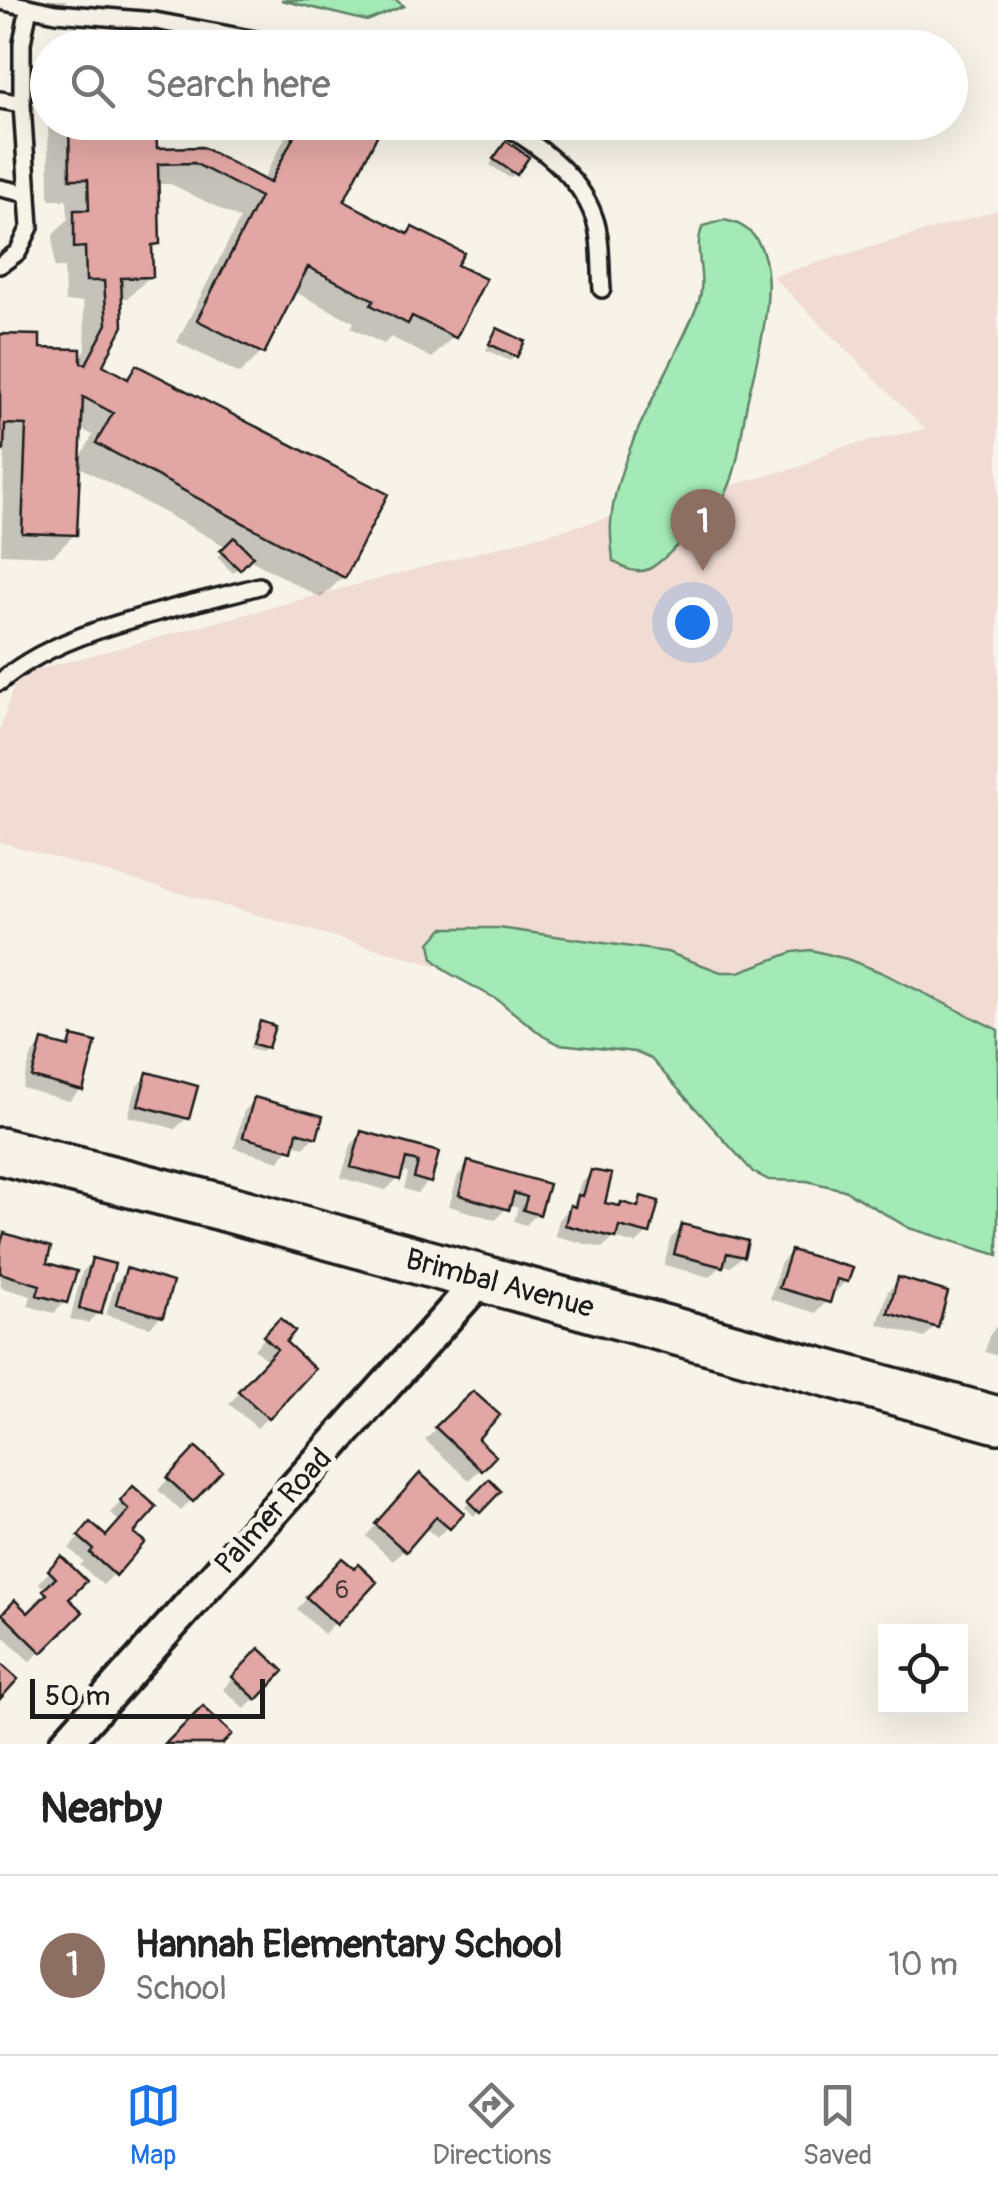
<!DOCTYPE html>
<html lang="en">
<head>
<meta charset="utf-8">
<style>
  body { margin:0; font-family:Pangolin,sans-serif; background:#f6f6f6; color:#222 }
  .controls { position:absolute; right:30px; bottom:30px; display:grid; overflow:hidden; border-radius:0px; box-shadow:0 10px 40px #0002 }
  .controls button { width:90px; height:90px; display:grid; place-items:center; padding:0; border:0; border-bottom:2px solid #e0e0e0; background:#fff; color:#222; font:50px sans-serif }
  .scale { position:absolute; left:30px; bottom:25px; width:235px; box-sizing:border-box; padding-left:10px; border:5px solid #1c1c1c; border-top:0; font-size:28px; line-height:35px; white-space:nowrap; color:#1c1c1c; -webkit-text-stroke:8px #f7f3e8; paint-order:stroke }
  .you { position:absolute; left:692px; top:622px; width:35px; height:35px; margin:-25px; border:8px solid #fff; border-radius:50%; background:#1a73e8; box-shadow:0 0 0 15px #1a73e833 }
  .badge { display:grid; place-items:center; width:65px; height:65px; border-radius:50%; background:#1a73e8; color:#fff; font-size:32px; font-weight:700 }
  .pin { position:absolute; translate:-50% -82px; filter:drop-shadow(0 2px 5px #0008) }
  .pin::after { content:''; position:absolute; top:52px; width:35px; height:30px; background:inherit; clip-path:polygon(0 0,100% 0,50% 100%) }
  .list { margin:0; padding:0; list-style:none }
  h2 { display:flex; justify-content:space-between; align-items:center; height:130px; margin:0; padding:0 40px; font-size:42px }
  h2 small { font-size:32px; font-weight:400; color:#767676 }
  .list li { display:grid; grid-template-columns:65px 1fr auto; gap:30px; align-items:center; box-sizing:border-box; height:180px; padding:0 40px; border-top:2px solid #e0e0e0 }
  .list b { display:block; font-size:38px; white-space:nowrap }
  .list p { margin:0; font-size:32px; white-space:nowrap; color:#767676 }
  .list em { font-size:32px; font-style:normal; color:#767676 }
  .icon { flex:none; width:55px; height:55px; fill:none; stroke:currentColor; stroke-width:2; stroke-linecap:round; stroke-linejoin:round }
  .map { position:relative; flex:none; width:998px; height:1744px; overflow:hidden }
  .search { position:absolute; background:#fff; box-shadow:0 10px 40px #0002; left:30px; right:30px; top:30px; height:110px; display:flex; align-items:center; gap:25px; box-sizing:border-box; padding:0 35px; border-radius:55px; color:#767676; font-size:38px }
  .sheet { height:310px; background:#fff }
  nav { display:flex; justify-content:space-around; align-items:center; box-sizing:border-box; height:140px; border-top:2px solid #e0e0e0; background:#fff; font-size:28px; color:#767676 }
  nav a { display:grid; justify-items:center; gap:5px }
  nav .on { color:#1a73e8 }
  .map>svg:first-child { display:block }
  .built { fill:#f1dcd4 }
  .green { fill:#a4eab6; stroke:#608369; stroke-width:2.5 }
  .shadow { fill:#0003; fill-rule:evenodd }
  .building { fill:#e2a7a4; stroke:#1c1c1c; stroke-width:2.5 }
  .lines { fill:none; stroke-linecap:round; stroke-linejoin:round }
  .service-casing { stroke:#1c1c1c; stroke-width:22 }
  .minor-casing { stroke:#1c1c1c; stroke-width:38 }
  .secondary-casing { stroke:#1c1c1c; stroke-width:52 }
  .service { stroke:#f7f3e8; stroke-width:15 }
  .minor { stroke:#f7f3e8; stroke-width:30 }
  .secondary { stroke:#f7f3e8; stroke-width:45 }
  .labels { text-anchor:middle; stroke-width:10; stroke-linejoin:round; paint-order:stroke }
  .number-label { font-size:25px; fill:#4e3f3e }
  .street-label { font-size:30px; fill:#1c1c1c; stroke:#f7f3e8 }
</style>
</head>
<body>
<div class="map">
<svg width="998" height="1744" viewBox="0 0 998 1744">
  <rect width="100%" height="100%" fill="#f7f3e8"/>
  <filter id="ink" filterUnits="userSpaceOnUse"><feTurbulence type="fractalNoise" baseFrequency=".01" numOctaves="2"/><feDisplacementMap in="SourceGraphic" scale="20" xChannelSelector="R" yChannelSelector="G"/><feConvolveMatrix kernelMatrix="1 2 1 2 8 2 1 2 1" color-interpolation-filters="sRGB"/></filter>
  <g filter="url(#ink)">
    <!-- built -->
    <path class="built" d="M 998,210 L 998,1125 L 0,842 L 0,729 L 17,675 L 799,467 L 837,448 L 925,429 L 772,276 Z"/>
    <!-- green -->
    <path class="green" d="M 281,0 L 396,0 L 404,6 L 367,21 Z
      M 724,220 C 799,232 757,354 747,403 C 741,432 739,467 726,493 C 719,506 662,563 649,569 C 636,575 624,568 613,561 C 612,549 610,535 611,523 C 616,449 673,370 699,301 C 707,276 692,248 703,226 Z
      M 443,928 L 499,928 L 667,952 L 721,972 L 739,972 L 793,952 L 811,950 L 847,959 L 883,973 L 998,1030 L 998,1255 L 909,1228 L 844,1190 L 807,1181 L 769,1180 L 753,1172 L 651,1059 L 635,1052 L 559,1044 L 543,1036 L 498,1000 L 449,973 L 433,959 L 430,943 Z"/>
    <!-- shadow -->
    <path class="shadow" d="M 43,0 L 67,0 L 62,4 L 43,4 Z
      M 48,122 L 154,122 L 154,150 L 262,182 L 293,122 L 381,122 L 341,202 L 454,266 L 454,336 L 432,358 L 391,337 L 384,344 L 351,328 L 354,322 L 293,291 L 262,352 L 240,374 L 177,342 L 240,219 L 171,184 L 156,184 L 158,243 L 149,252 L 150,276 L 128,298 L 119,298 L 100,366 L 124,380 L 136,368 L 343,577 L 321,598 L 247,558 L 233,573 L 217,557 L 227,547 L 78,466 L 75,534 L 53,556 L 1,554 L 5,445 L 0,450 L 0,336 L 78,363 L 86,348 L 83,302 L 65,302 L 64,268 L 54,268 L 53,235 L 68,219 L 67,200 L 49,200 ZM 79,428 L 93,435 L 78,462 Z
      M 501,149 L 515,173 L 510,178 L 490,165 Z
      M 497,331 L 515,356 L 510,361 L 486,350 Z
      M 261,1024 L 266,1047 L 261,1052 L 249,1049 L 256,1029 Z
      M 73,1039 L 81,1090 L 69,1101 L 22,1088 L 32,1054 L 43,1043 L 63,1048 Z
      M 148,1075 L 187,1118 L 175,1129 L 128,1116 L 137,1086 Z
      M 255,1100 L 315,1136 L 304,1147 L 292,1144 L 279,1161 L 234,1148 L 244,1111 Z
      M 362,1133 L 436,1153 L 428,1182 L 417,1193 L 404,1189 L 408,1173 L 400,1171 L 397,1179 L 386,1190 L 341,1178 L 351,1145 Z
      M 469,1164 L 546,1186 L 538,1213 L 526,1225 L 514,1221 L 518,1208 L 508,1205 L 496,1220 L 449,1206 L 458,1175 Z
      M 592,1173 L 602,1205 L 633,1208 L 642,1199 L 647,1233 L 636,1244 L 613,1238 L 602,1248 L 555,1236 L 559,1219 L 575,1201 L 580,1184 Z
      M 682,1227 L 742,1256 L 731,1267 L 722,1265 L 710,1277 L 664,1265 L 671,1238 Z
      M 4,1236 L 44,1264 L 65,1302 L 54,1313 L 28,1306 L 31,1296 L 0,1287 L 0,1241 Z
      M 791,1252 L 846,1281 L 835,1292 L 830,1291 L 827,1301 L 816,1313 L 770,1299 L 780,1264 Z
      M 93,1261 L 99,1312 L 88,1323 L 70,1319 L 82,1272 Z
      M 127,1271 L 161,1316 L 150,1327 L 106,1315 L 116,1282 Z
      M 899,1280 L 935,1326 L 924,1338 L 878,1324 L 888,1291 Z
      M 280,1322 L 282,1342 L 268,1417 L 257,1428 L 229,1404 L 268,1361 L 254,1349 Z
      M 998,1324 L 998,1356 L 985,1352 L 989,1336 Z
      M 473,1394 L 474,1439 L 493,1457 L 469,1480 L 425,1440 Z
      M 196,1450 L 218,1471 L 181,1511 L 158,1490 Z
      M 489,1482 L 498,1491 L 474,1516 L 465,1507 Z
      M 409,1488 L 460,1513 L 437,1538 L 424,1527 L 393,1561 L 366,1536 Z
      M 133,1489 L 131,1533 L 114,1574 L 103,1585 L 80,1565 L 84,1562 L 69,1548 L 91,1526 L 105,1539 L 120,1522 L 110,1513 Z
      M 61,1559 L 66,1599 L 79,1612 L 30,1662 L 0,1633 L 0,1619 L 15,1604 L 28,1617 L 38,1606 L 34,1603 L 47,1591 L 39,1583 Z
      M 343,1561 L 374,1582 L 324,1634 L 297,1609 Z
      M 259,1652 L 280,1671 L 245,1709 L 223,1689 Z"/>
    <!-- building -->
    <path class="building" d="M 143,39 L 144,48 L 76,48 L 76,40 Z
      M 208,40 L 231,45 L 231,48 L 206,48 Z
      M 69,122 L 156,122 L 157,148 L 202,147 L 270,183 L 301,122 L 384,122 L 344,201 L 408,234 L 412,227 L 464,253 L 457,265 L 486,279 L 456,338 L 412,316 L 408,324 L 371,305 L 374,300 L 308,267 L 264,354 L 197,320 L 260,197 L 194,163 L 158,164 L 160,244 L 152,245 L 153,277 L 121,278 L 123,326 L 103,365 L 128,379 L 136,365 L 388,494 L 345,578 L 96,443 L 113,413 L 83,397 L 77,535 L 22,533 L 26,425 L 5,424 L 4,450 L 0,453 L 0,334 L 40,335 L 40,348 L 81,349 L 81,363 L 86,364 L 107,324 L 104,281 L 86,281 L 85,247 L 74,248 L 74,210 L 89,210 L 88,179 L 70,179 Z
      M 506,141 L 529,157 L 517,175 L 493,159 Z
      M 497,328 L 525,341 L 517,357 L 489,344 Z
      M 234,537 L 253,556 L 240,570 L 220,551 Z
      M 260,1021 L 275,1026 L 268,1048 L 253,1044 Z
      M 72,1036 L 96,1042 L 83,1091 L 32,1077 L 42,1040 L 69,1047 Z
      M 147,1072 L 198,1086 L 189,1119 L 138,1105 Z
      M 254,1097 L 323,1116 L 317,1138 L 297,1132 L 293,1151 L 243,1137 Z
      M 361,1131 L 439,1152 L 431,1183 L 414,1178 L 418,1162 L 406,1159 L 400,1180 L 351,1167 Z
      M 468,1161 L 549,1184 L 540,1215 L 523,1210 L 527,1197 L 514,1193 L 509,1210 L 459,1195 Z
      M 591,1170 L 612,1174 L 605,1203 L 620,1206 L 621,1202 L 638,1207 L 641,1196 L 659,1201 L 650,1234 L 619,1226 L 616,1238 L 565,1225 L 570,1205 L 575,1207 L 578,1195 L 583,1196 Z
      M 682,1224 L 748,1241 L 744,1257 L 727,1253 L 723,1267 L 674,1254 Z
      M 4,1233 L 51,1247 L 47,1263 L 77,1271 L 67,1303 L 37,1295 L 40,1285 L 0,1273 L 0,1246 Z
      M 791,1250 L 853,1268 L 848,1282 L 837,1279 L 830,1303 L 779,1288 Z
      M 92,1258 L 115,1264 L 101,1314 L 79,1308 Z
      M 126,1268 L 173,1282 L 163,1317 L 116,1304 Z
      M 898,1277 L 948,1292 L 938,1328 L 888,1313 Z
      M 280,1318 L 295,1331 L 286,1342 L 315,1369 L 269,1419 L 238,1391 L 277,1349 L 263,1336 Z
      M 473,1391 L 500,1415 L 478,1439 L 496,1456 L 482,1471 L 435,1427 Z
      M 196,1447 L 222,1471 L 193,1502 L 167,1478 Z
      M 420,1473 L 464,1513 L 450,1529 L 436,1517 L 406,1552 L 375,1524 Z
      M 489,1479 L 501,1491 L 480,1513 L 468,1501 Z
      M 133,1486 L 157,1507 L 134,1533 L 145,1542 L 116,1576 L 90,1553 L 93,1549 L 78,1536 L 90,1522 L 106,1536 L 129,1510 L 120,1501 Z
      M 61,1556 L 87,1581 L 69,1599 L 83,1612 L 42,1653 L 2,1614 L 15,1600 L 28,1613 L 47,1594 L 43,1590 L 56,1578 L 48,1570 Z
      M 342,1558 L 354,1568 L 358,1564 L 377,1582 L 337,1625 L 306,1597 Z
      M 259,1648 L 284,1671 L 257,1700 L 232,1677 Z
      M 0,1663 L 18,1679 L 0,1699 Z
      M 203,1706 L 232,1734 L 222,1744 L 165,1744 Z"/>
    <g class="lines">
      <!-- service casing -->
      <g class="service-casing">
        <path id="service" d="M 0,1 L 56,13 L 155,21 L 298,48
          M 0,100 L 22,104
          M 499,122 C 537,144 579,174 594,217 C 602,238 600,267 602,289
          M 0,188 L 28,194
          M 0,265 L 18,252 L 30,227 L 22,104 L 22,43 L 29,7
          M 0,682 C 61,628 181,608 259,586"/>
      </g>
      <!-- minor casing -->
      <g class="minor-casing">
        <path id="minor" d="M 65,1744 L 482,1278"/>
      </g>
      <!-- secondary casing -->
      <g class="secondary-casing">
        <path id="secondary" d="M 0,1151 L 218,1206 L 998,1420"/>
      </g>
      <!-- service -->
      <use href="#service" class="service"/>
      <!-- minor -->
      <use href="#minor" class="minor"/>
      <!-- secondary -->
      <use href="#secondary" class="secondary"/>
    </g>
  </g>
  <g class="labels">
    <!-- number labels -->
    <g class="number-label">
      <text x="342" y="1598">6</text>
    </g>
    <!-- street labels -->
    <g class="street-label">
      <text transform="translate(500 1283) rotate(15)" y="10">Brimbal Avenue</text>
      <text transform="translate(273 1511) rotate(-48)" y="10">Palmer Road</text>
    </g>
  </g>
</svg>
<div class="controls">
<button><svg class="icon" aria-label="locate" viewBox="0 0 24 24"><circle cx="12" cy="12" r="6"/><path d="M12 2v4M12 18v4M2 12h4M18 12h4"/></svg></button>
</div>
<div class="scale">50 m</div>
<div class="you"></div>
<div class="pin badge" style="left:703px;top:571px;background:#8d6e63">1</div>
<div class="search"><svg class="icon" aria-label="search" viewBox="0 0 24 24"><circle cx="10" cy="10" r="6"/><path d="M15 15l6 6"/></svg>Search here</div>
</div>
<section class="sheet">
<h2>Nearby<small></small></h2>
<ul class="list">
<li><span class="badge" style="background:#8d6e63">1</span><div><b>Hannah Elementary School</b><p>School</p></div><em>10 m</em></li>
</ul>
</section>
<nav>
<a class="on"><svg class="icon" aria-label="map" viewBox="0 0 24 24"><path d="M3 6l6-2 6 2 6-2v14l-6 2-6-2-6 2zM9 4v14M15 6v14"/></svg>Map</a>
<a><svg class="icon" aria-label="directions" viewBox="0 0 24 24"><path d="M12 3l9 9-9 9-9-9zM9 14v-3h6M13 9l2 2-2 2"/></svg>Directions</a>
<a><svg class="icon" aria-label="saved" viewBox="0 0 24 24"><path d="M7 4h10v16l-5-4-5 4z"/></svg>Saved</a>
</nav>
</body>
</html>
